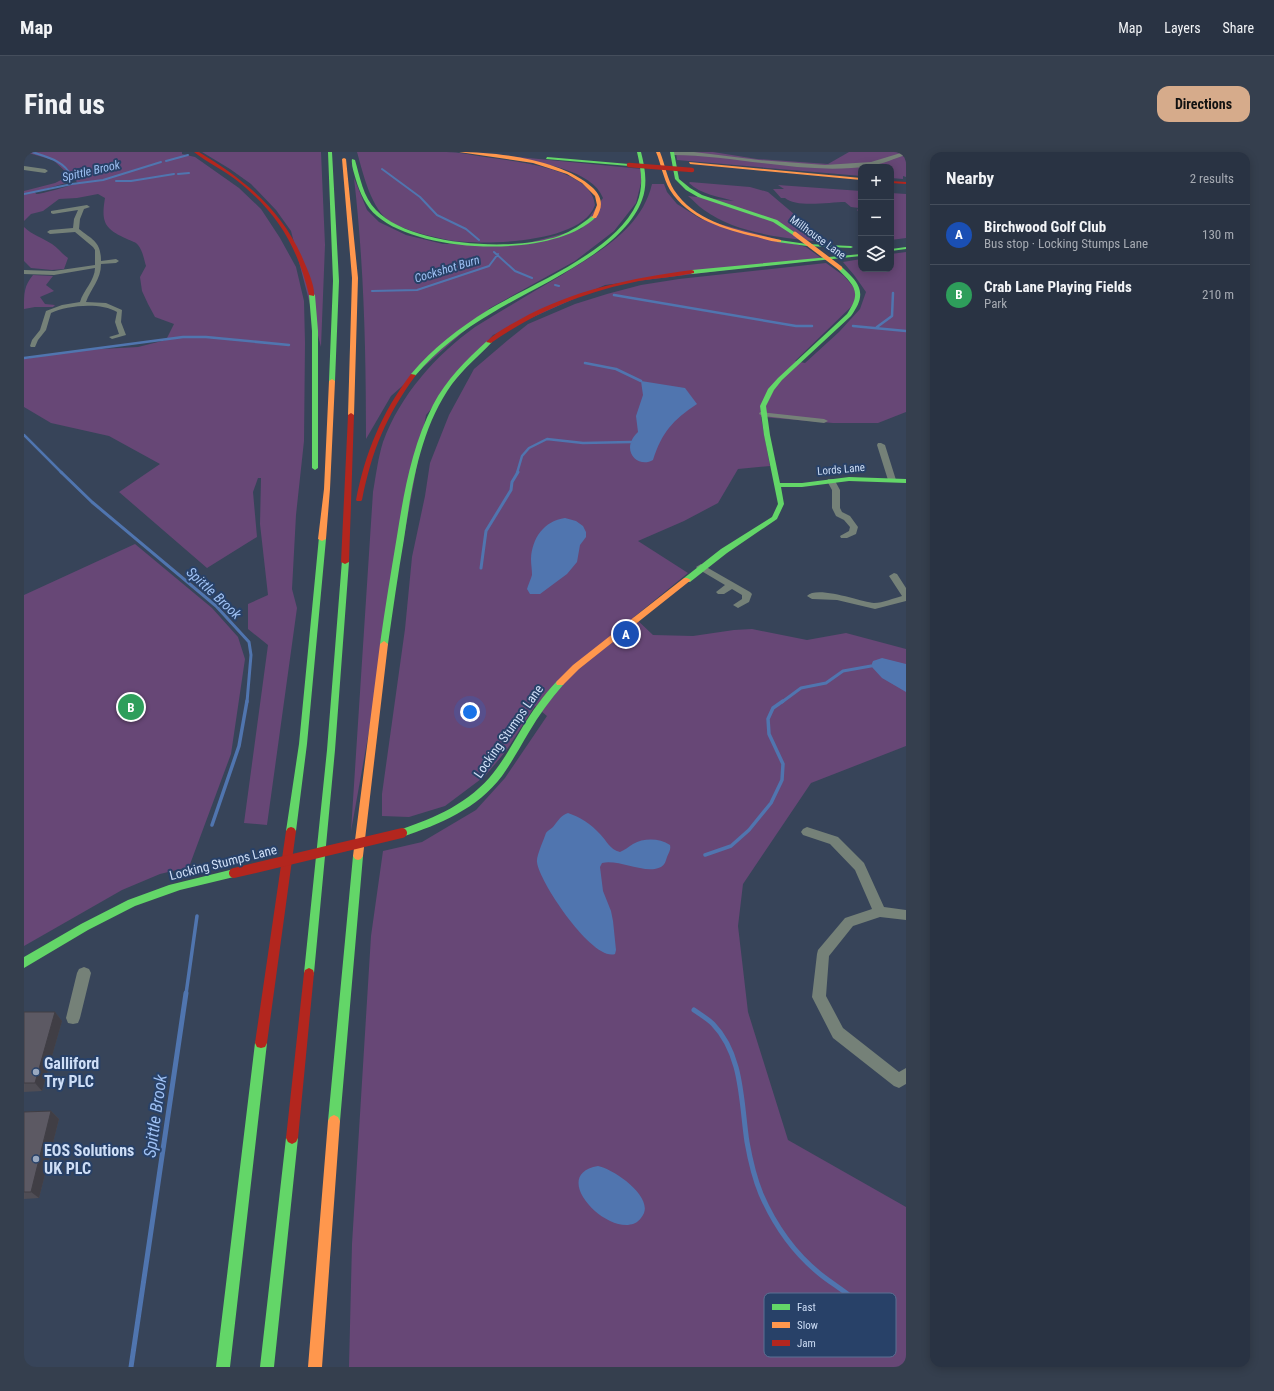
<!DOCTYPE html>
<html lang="en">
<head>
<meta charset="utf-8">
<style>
  body { margin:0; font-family:"Roboto Condensed",sans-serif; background:#353f4e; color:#f1f3f6 }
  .controls { position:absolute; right:12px; top:12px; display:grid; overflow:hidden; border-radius:8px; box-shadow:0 2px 10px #0003 }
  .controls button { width:36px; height:36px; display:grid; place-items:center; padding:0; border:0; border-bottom:1px solid #454e5c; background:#293343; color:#f1f3f6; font:20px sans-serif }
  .you { position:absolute; left:446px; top:560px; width:14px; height:14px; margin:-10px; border:3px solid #fff; border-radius:50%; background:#1a73e8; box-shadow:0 0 0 6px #1a73e833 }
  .badge { display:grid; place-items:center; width:26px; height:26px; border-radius:50%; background:#d6ab8b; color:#fff; font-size:13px; font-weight:700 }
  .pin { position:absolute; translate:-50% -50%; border:2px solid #fff; box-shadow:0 1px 4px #0006 }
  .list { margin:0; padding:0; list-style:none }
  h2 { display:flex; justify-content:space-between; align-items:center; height:52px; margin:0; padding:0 16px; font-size:17px }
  h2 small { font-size:13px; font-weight:400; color:#a5aab2 }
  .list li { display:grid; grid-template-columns:26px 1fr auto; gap:12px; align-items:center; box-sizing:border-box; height:60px; padding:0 16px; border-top:1px solid #454e5c }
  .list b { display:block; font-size:15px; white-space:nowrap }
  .list p { margin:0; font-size:13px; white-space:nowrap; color:#a5aab2 }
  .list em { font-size:13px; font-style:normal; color:#a5aab2 }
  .icon { flex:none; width:22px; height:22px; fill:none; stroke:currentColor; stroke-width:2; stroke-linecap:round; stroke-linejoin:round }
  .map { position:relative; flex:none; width:882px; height:1215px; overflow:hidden; border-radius:12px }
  header { display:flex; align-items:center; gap:24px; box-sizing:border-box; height:56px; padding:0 20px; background:#293343; border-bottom:1px solid #454e5c }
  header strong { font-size:19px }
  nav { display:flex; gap:22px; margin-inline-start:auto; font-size:14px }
  .intro { display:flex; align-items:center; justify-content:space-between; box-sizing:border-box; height:96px; padding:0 24px }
  h1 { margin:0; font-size:28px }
  .button { padding:10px 18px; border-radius:12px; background:#d6ab8b; color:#111; font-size:14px; font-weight:700 }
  main { display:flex; gap:24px; padding:0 24px }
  aside { flex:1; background:#293343; border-radius:12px; box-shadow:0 2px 10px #0003 }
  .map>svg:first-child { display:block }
  .green { fill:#674776 }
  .water { fill:#5075af }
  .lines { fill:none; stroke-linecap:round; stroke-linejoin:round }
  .stream-far4 { stroke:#5075af; stroke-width:2 }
  .stream-far3 { stroke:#5075af; stroke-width:2.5 }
  .stream-far2 { stroke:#5075af; stroke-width:3 }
  .stream-far1 { stroke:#5075af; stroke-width:3.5 }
  .stream { stroke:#5075af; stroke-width:5 }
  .street { fill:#758178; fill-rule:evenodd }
  .fast { fill:#63d668; fill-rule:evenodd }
  .slow { fill:#ff974d; fill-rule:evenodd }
  .jam { fill:#b3261e; fill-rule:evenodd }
  .slow-bridge { stroke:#ff974d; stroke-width:4.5 }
  .jam-bridge-far1 { stroke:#b3261e; stroke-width:4.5 }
  .jam-bridge { stroke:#b3261e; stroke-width:10 }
  .wall { fill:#4f4d55 }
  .shaded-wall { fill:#403e45 }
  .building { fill:#5c5963; stroke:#403e45 }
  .poi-dot { fill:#99a8bf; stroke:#284168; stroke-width:1.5 }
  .labels { text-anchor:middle; stroke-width:4; stroke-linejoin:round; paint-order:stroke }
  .far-street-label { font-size:11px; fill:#cedef6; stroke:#284168 }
  .far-water-label { font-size:12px; font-style:italic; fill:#9ec0f3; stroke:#284168 }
  .street-label { font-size:13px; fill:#cedef6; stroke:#284168 }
  .water-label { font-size:14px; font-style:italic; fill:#9ec0f3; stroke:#284168 }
  .near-poi-label { font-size:16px; font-weight:bold; fill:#cedef6; stroke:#284168; text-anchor:start }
  .near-water-label { font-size:17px; font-style:italic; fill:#9ec0f3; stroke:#284168 }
  .key { fill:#284168; stroke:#5a7093; stroke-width:1 }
  .key-label { font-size:11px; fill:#cedef6 }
</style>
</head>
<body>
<header>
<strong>Map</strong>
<nav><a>Map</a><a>Layers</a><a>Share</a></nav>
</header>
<div class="intro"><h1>Find us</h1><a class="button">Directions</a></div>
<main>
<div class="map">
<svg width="882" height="1215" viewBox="0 0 882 1215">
  <rect width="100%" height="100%" fill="#374459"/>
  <!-- green -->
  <path class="green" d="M 1,0 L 158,0 L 158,2 L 171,5 L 215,36 L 237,57 L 256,86 L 272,115 L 280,149 L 281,191 L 280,289 L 272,363 L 268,437 L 273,456 L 243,673 L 220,671 L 244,493 L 224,477 L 224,452 L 244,443 L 236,372 L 237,326 L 234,326 L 229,340 L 233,385 L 183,416 L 95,340 L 136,312 L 85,284 L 27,271 L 0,255 L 0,207 L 59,198 L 114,195 L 142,188 L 150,172 L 131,165 L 124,152 L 118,139 L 116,125 L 122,114 C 120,108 119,99 114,93 C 112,90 107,89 103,87 C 80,77 77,70 81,46 L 74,42 L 53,46 L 35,47 L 19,59 L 7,62 L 0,69 L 0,39 L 31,31 L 37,28 L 42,31 L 11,40 L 12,42 C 19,42 44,34 54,31 L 29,8 Z
    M 178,0 L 297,0 L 301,93 L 297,195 L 267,79 L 252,58 L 227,32 L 206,17 Z
    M 333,0 C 363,0 392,0 422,0 C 435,0 448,3 461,5 C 489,9 568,16 571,53 C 558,91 464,93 431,89 C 412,86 382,79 367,70 C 347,58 339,21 333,0 Z
    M 652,0 L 689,0 L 733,7 L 804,12 L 825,0 L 882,0 L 882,25 L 879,24 L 879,27 L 867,26 L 867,15 L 837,15 L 837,24 L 653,8 Z
    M 474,3 L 618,17 L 619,23 L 612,51 L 590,79 L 551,109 L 466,156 L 367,244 L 342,287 C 342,199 340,113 330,26 L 343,58 L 355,70 L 382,83 L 419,92 L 496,93 L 557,77 L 579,46 C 567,15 504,9 474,3 Z
    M 666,30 L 726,35 L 744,40 L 803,90 C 763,87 713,82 680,58 C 674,54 669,48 664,44 L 710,49 C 696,45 676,42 665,31 Z
    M 628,32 L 640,32 L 643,40 L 653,52 L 677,67 L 782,95 L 797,106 L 581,133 L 469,183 L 402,263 L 327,679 L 349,340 C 352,323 354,306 359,290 C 376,243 412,203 451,175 C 480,157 509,140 538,123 C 574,100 617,78 628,32 Z
    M 754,33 L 837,39 L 837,63 L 833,58 L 835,56 L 827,55 L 821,50 C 806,50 772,56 761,46 L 757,46 L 749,37 L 760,37 Z
    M 867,41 L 882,42 L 882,86 L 867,88 Z
    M 0,75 C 8,83 19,86 28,92 C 34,96 38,102 44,106 L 40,117 L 28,118 L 7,116 L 0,109 Z
    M 882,100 L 882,260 L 854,271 L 809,271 L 737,265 L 746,314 L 714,317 L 694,351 L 660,369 L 614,389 L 664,421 L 610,465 L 629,483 L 669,484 L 710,478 L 728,477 L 783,488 L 822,481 L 882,497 L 882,594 L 787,631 L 719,732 L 714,774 L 724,860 L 764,988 L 882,1055 L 882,1215 L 325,1215 L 328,1092 L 347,784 L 359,699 L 398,690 L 452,658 L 481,626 L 523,564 L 511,554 L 482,599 L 461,624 L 421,654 L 385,665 L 358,664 L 358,642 L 381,477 L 388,405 L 401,344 L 406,311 L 425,263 L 450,217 L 484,188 L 504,172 L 551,152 L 583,142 L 617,133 L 655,127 L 802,111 L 820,124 L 832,138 L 830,152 L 771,209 L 781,211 L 815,180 L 836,157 L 842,140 L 830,123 L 819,110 L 837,107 L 837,117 L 867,117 L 867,102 Z
    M 9,123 L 29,124 L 22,133 L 30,139 L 16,145 L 21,152 L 31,153 L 29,155 L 11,155 L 0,157 C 0,141 0,134 9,123 Z
    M 111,392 L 188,456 L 214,485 L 221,507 L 207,602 L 165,715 L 136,722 L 98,738 L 0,794 L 0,443 Z"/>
  <!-- water -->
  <path class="water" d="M 617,229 L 661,236 L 673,252 C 649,268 638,280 629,308 C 614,317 595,298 614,280 L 612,264 L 619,243 Z
    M 541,366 L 552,369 L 559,374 L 562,380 L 562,385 L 556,393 L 553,410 L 543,422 L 516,442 L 506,442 L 503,437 C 504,433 507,427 508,423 C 508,418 507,412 507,407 C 508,386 520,369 541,366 Z
    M 858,506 L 882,512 L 882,540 L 858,526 L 847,514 L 849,509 Z
    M 544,661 C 556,665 567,672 576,682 C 583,689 585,697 596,700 C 601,698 604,695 609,692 C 620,686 635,686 646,693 C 647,698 645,700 643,705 C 642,708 641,713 637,715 C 621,723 596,707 578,711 L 576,715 L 579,739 L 587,759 L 589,769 L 592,798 L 591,802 C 569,810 515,730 513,710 C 512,705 520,687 522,681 C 523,679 527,677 529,675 C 534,669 537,663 544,661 Z
    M 574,1014 C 590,1017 634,1047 617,1066 C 613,1071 610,1072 604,1073 C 574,1075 528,1022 574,1014 Z"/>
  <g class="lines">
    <!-- stream-far4 -->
    <path class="stream-far4" d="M 8,0 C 23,5 41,9 47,24 L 47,30
      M 142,9 L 164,3
      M 358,17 L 396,45 L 413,63 L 442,77 L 455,88
      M 154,22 L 165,21
      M 92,29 L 107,29 L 150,22
      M 0,42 L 48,32 L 79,28 L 137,10
      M 470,100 L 491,119 L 508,126
      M 531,133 L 535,134
      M 348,139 L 393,138 L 465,114 L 474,102"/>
    <!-- stream-far3 -->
    <path class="stream-far3" d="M 590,143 L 772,174 L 788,174
      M 829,174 L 882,179
      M 853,175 L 868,164 L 869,141
      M 0,206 L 159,185 L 182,185 L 265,193
      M 561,211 L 592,217 L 617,229
      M 0,283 L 38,321
      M 493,321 L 498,304 L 505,296 L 523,287 L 559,291 L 607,290"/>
    <!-- stream-far2 -->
    <path class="stream-far2" d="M 37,320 L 68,350 L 192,454 L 225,490 L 227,503 L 223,550
      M 457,416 L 462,379 L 487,338 L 488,330 L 494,320
      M 758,550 L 777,536 L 802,531 L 819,519 L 847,514"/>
    <!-- stream-far1 -->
    <path class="stream-far1" d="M 188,673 L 215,594 L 223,549
      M 681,703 L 707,694 L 725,678 L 747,651 L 758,628 L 759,612 L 745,582 L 744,567 L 749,556 L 759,549
      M 162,842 L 173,764"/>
    <!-- stream -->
    <path class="stream" d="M 670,858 C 677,863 684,867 689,872 C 719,903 717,951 723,990 C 726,1007 730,1025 737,1042 C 750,1072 770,1101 796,1122 C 807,1131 821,1139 832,1149 C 843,1161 852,1174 862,1187
      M 107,1215 L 162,841"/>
    <!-- street -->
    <path class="street" d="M 646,0 L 670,0 L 735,8 L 801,13 L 847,10 L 880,0 L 882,0 L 882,3 C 871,6 859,12 847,14 C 780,24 714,3 648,3 Z
      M 0,14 L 21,17 L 24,19 L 21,21 L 0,18 Z
      M 63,53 L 66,55 L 60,57 L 56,67 L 55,77 C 69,88 77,90 77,109 L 92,107 L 95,109 L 92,111 L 77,112 C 77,128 67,136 62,150 L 82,151 L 98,158 L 97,170 L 102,183 L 88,187 L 85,185 L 95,182 L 91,170 L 93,160 C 77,150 43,153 27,161 L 22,178 L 14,188 L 11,195 L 7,195 L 6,194 L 8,188 L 16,178 L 22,159 L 38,153 L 56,150 C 59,139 71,128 71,116 L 30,123 L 0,122 L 0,118 L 30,119 L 71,113 L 71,98 L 69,95 L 51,80 L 26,82 L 23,80 L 26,78 L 49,76 L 50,67 L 54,58 L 29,62 L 27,61 L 27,59 Z
      M 736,260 L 800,267 L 804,269 L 800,271 L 739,264 L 735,262 Z
      M 854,291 L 857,291 L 861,293 L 872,328 L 871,330 L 865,330 L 864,328 L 853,293 Z
      M 804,327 L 810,327 L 816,338 L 816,356 L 818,360 L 826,364 L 834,375 L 832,382 L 823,386 L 817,386 L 816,384 L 825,379 L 826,375 L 820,368 L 812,364 L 808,356 L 808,338 L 803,329 Z
      M 677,412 L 726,440 L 728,442 L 725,450 L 714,456 L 709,453 L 718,447 L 718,443 L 708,437 L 700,442 L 694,442 L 692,440 L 701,433 L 674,417 L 672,415 Z
      M 870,421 L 873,422 L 882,436 L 882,449 L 851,457 L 813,448 L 788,447 L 783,444 C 793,433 837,450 850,451 C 859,451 870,446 878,444 L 865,424 Z
      M 783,675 L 814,685 L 840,711 L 860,755 L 882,758 L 882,768 L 856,765 L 829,774 L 805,804 L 802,844 L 819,876 L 875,920 L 882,916 L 882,932 L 875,936 L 870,934 L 809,886 L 788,845 L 793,802 L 794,798 L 821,766 L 848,757 L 831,718 L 806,692 L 779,683 L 777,680 L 779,677 Z
      M 60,815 L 65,817 L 67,821 L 56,866 L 54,871 L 49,872 L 44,871 L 42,866 L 53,821 L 55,817 Z"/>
    <!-- fast -->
    <path class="fast" d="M 304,0 L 308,0 L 315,129 L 311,229 L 308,231 L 305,229 L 309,129 Z
      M 613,0 L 617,0 C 621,16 624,32 618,48 C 599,100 513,133 468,161 C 439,178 413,198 391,224 L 387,224 L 387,222 C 409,196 435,176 464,158 C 509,131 591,100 613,51 C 620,34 617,17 613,0 Z
      M 646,0 L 650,0 L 655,27 L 666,36 L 678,43 L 753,68 L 773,82 L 769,83 L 749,70 L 674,45 L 662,38 L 651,27 Z
      M 523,5 L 605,12 L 607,13 L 605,14 L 522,7 Z
      M 328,7 L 331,8 C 336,25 339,45 352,58 C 386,94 489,100 535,84 C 548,79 558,72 568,64 L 572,65 C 530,107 397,102 353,64 C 342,55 336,41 332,28 C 330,21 327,13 328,7 Z
      M 755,88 L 783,92 L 827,94 L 829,95 L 827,96 L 783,94 L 753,90 L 753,88 Z
      M 882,95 L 882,97 L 867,99 L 867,97 Z
      M 837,102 L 837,104 L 668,122 L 665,120 L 668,118 Z
      M 816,114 C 821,117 824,121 828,125 C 841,139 837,150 827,164 L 758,228 L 750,238 L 742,254 L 746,283 L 756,331 L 778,331 L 825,325 L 882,327 L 882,331 L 825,329 L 778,335 L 757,335 L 760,352 L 753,367 L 703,401 L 666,430 L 660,430 L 660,426 L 697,397 L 748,365 L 754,352 L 740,283 L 736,254 L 744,237 L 754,226 L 823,162 C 839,139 829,133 813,116 Z
      M 288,141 L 291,143 L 294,179 L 294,316 L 291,318 L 288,316 L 288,179 L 285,143 Z
      M 463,189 L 468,190 C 455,204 440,216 428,232 C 396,277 388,333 380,387 C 374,422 369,457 364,492 L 363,494 L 357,494 L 356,492 C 361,456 367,420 373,384 C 380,340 388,294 409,253 C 422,228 442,208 463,189 Z
      M 295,385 L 301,385 L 302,387 L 283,592 L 272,679 L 270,682 L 267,683 L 264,682 L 262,679 L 275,592 Z
      M 318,408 L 324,408 L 325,410 L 311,598 L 290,821 L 289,824 L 285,826 L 281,824 L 280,821 L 303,598 Z
      M 536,528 L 539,529 L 540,531 L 539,533 C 526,548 515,563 505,580 C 496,595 488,610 478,624 C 453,657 416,672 378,685 L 375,684 L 373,681 L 375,678 C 411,666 446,651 470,620 C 481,606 489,591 498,576 C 508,559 520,543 533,529 Z
      M 334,700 L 337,701 L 339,704 L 316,969 L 314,973 L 310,975 L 306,973 L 304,969 L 329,704 L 331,701 Z
      M 210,717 L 214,718 L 215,721 L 214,724 L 156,738 L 111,754 L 64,778 L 0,816 L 0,805 L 57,772 L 104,748 L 145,733 Z
      M 237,886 L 241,887 L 243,891 L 206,1215 L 192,1215 L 231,891 L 233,887 Z
      M 268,980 L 272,982 L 274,986 L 250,1215 L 236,1215 L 262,986 L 264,982 Z"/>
    <!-- slow -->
    <path class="slow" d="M 435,0 C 475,0 539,8 569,36 C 579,46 579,55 572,66 L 568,66 L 573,53 L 571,44 L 558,31 L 543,22 L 509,11 Z
      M 632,0 L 636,0 C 641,12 643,27 650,38 C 673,73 719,79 757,88 L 757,90 C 749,90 740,87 733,85 C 701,78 664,67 646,38 C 639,26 637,12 632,0 Z
      M 320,6 L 322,7 L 334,126 L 330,263 L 327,265 L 324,263 L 328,126 L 318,7 Z
      M 665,10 L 837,26 L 837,28 L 666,12 Z
      M 308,227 L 311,229 L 306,337 L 302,387 L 298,389 L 294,387 L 300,337 L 305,229 Z
      M 660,426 L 663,426 L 667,428 L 555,517 L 539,533 L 533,533 L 532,531 L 533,529 L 549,513 Z
      M 360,489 L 364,492 L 339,704 L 337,707 L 334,708 L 331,707 L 329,704 L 356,492 Z
      M 310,963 L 314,965 L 316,969 L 298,1215 L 284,1215 L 304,969 L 306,965 Z"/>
    <!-- jam -->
    <path class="jam" d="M 170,0 L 175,0 C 222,29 260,59 281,112 C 285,121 291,135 290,144 L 285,143 C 273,93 252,59 211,27 C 198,17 182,10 170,0 Z
      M 867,29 L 882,30 L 882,32 L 867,31 Z
      M 668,118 L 670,119 L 670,121 C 652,125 633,126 615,129 C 560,140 513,159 467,191 L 462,190 C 471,181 484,174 495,168 C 548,138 608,126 668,118 Z
      M 387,222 L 392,223 C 362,264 348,298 338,348 L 337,349 L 333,349 L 332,348 C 341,301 358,260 387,222 Z
      M 327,261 L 330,263 L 325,410 L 321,412 L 317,410 L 324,263 Z
      M 267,675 L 270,676 L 272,679 L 243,891 L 241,895 L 237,896 L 233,895 L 231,891 L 262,679 L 264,676 Z
      M 285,816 L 289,818 L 290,821 L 274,986 L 272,990 L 268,992 L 264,990 L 262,986 L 280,821 L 281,818 Z"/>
    <!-- slow-bridge -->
    <path class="slow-bridge" d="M 771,82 L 816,116"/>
    <!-- jam-bridge-far1 -->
    <path class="jam-bridge-far1" d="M 605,13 L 668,18"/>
    <!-- jam-bridge -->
    <path class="jam-bridge" d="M 210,721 L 378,681"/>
  </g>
  <!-- wall -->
  <path class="wall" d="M 0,860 L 31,860 L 38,869 L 18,939 L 0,940 Z
    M 27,959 L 35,967 L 15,1046 L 0,1047 L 0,960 Z"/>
  <!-- shaded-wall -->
  <path class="shaded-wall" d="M 31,860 L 38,869 L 18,939 L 11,931 Z
    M 27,959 L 35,967 L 15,1046 L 7,1040 Z"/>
  <!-- building -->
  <path class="building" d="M 0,860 L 31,860 L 11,931 L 0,931 Z
    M 27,959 L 7,1040 L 0,1040 L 0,960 Z"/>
  <!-- markers -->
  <g class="poi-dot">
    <circle cx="12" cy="920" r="4"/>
    <circle cx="12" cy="1007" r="4"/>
  </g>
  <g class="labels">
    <!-- far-street labels -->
    <g class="far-street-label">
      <text transform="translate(794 85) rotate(36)" y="4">Millhouse Lane</text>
      <text transform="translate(817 317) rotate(-5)" y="4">Lords Lane</text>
    </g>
    <!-- far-water labels -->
    <g class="far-water-label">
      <text transform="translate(67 19) rotate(-13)" y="4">Spittle Brook</text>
      <text transform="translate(423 117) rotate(-17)" y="4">Cockshot Burn</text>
    </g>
    <!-- street labels -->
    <g class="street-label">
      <text transform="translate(484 579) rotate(-55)" y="5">Locking Stumps Lane</text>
      <text transform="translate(199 710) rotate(-14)" y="5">Locking Stumps Lane</text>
    </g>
    <!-- water labels -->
    <g class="water-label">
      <text transform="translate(190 441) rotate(43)" y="5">Spittle Brook</text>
    </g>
    <!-- near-poi labels -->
    <g class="near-poi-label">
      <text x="20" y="917">Galliford<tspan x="20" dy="18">Try PLC</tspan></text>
      <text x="20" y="1004">EOS Solutions<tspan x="20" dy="18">UK PLC</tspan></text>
    </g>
    <!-- near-water labels -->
    <g class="near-water-label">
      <text transform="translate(131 964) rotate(-82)" y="6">Spittle Brook</text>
    </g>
  </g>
  <!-- legend -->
  <rect x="740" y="1141" width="132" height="64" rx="6" class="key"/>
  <rect x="748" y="1152" width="18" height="6" fill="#63d668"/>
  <rect x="748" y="1170" width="18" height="6" fill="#ff974d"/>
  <rect x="748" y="1188" width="18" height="6" fill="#b3261e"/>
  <g class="key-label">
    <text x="773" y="1159">Fast</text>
    <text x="773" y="1177">Slow</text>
    <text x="773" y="1195">Jam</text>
  </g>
</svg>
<div class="controls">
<button>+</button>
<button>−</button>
<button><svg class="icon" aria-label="layers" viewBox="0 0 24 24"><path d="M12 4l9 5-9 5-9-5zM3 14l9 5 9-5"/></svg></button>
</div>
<div class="you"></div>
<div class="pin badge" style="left:602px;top:482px;background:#1a4fb4">A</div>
<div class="pin badge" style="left:107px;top:555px;background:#2e9e5b">B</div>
</div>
<aside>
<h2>Nearby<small>2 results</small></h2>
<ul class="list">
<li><span class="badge" style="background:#1a4fb4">A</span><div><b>Birchwood Golf Club</b><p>Bus stop · Locking Stumps Lane</p></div><em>130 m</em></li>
<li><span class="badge" style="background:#2e9e5b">B</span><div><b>Crab Lane Playing Fields</b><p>Park</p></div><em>210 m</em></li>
</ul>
</aside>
</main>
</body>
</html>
